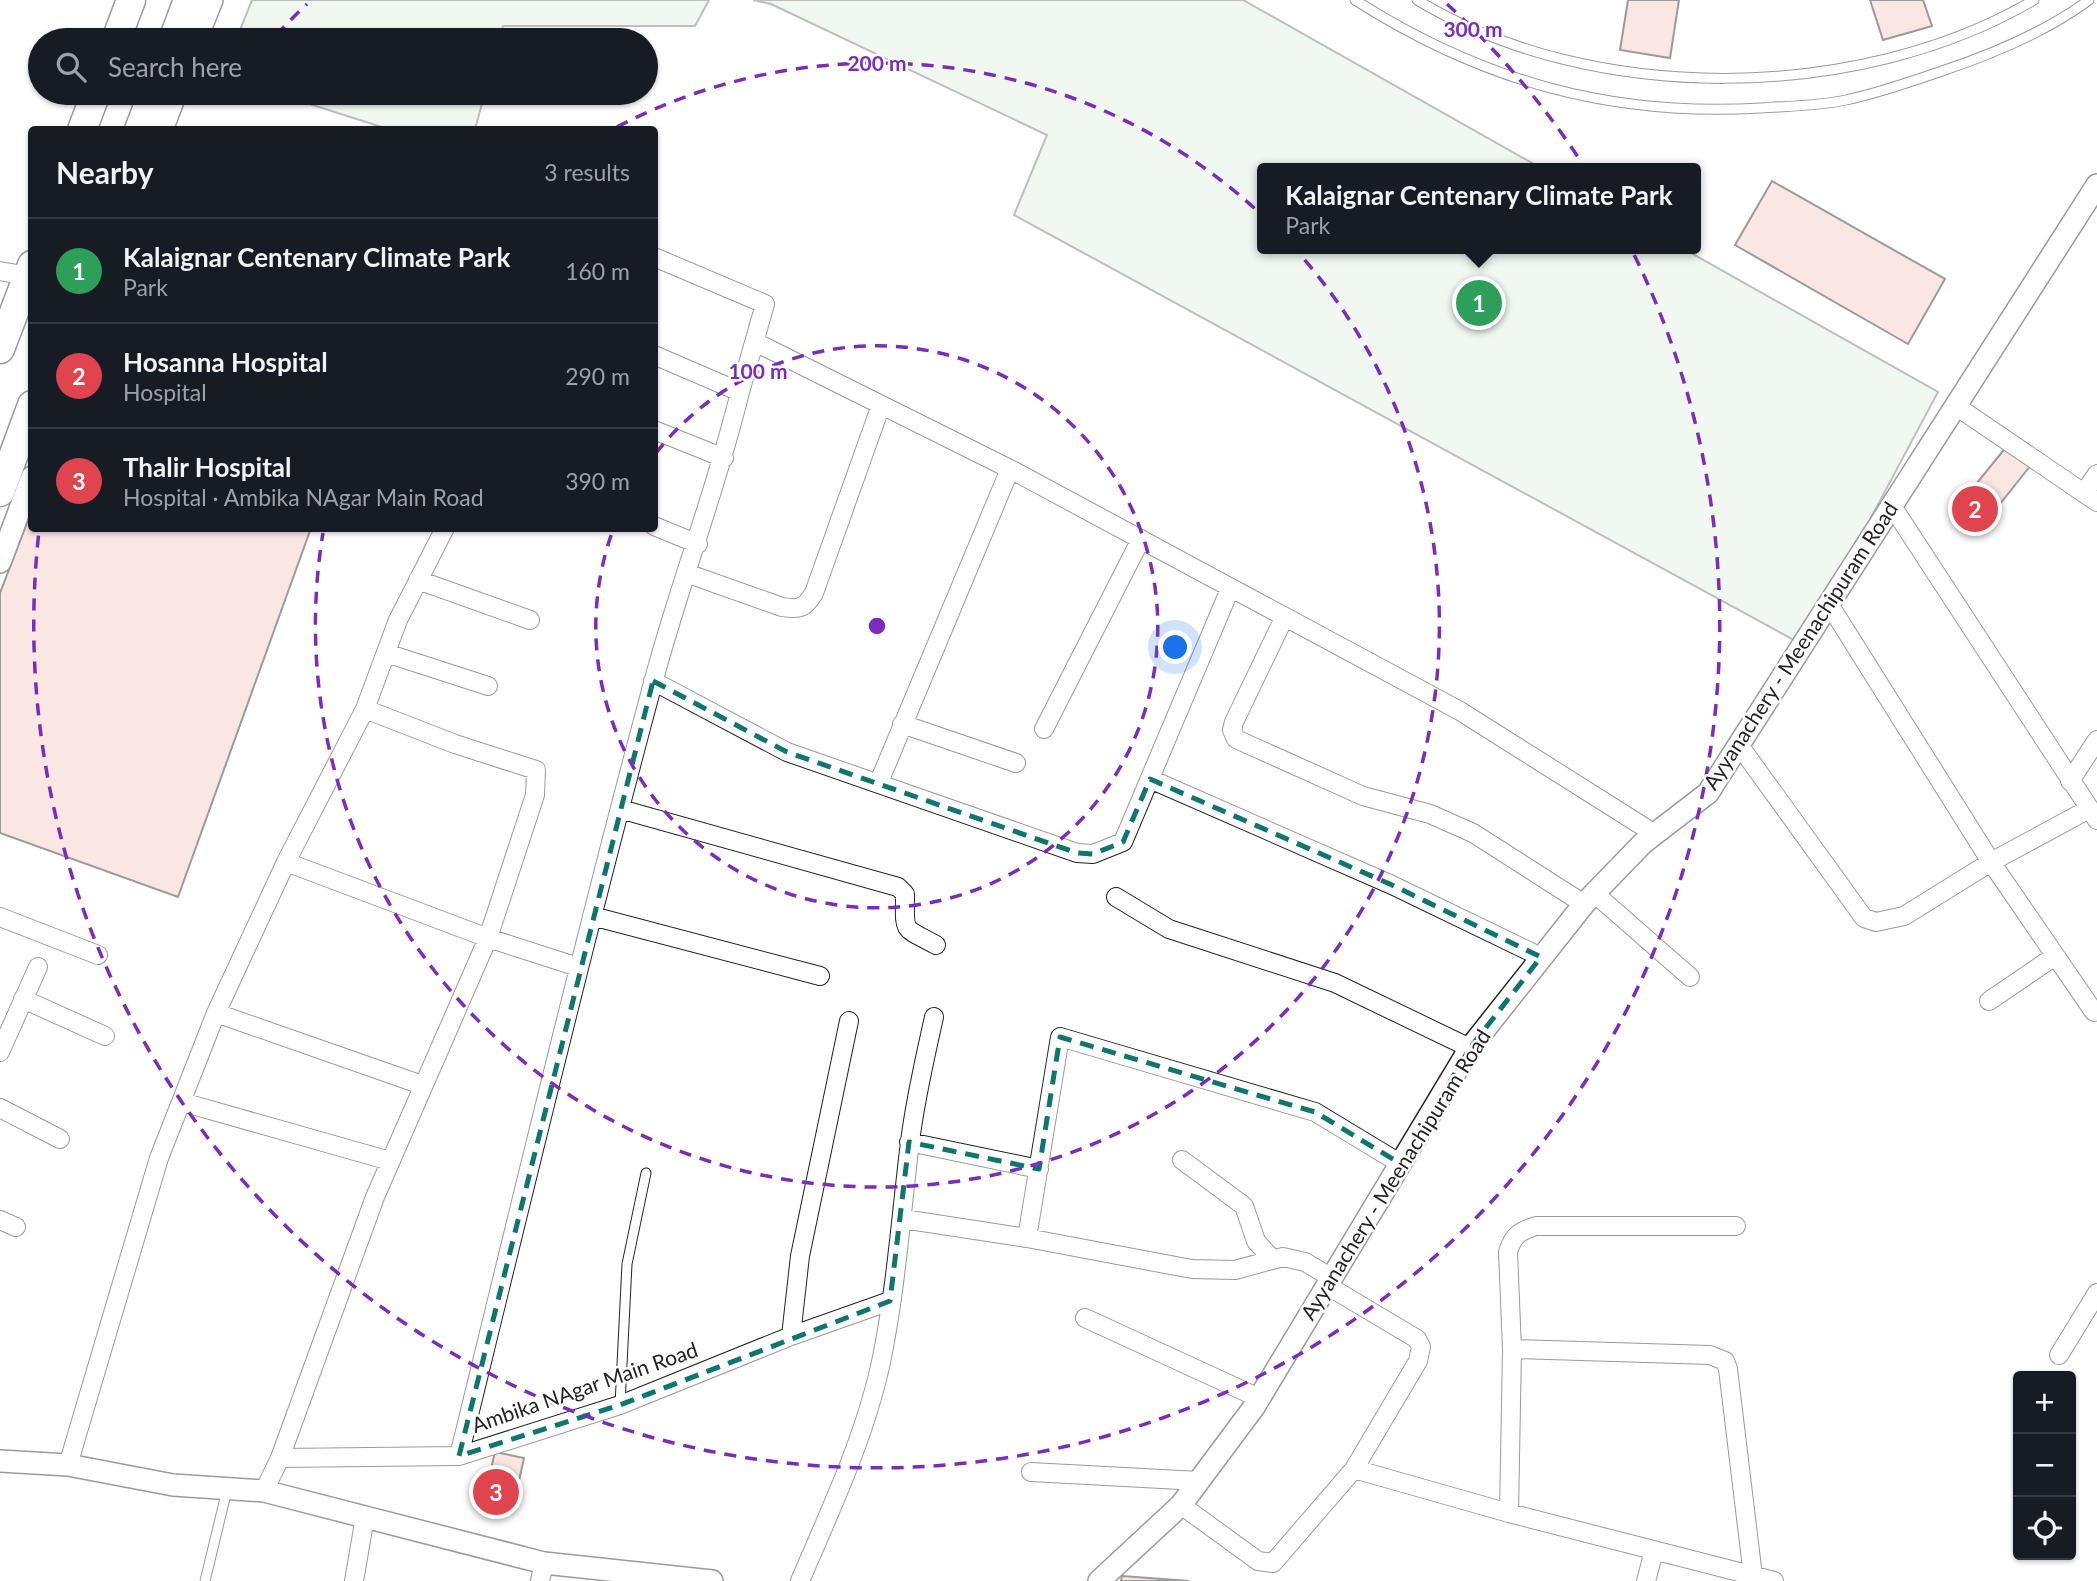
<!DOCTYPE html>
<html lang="en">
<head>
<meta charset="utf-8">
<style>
  body { margin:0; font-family:Lato,sans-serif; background:#20242c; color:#f1f3f6 }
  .controls { position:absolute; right:21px; bottom:21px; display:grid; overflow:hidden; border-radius:7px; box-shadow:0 2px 5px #0004 }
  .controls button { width:63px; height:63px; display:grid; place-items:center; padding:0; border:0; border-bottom:2px solid #363941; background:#171b24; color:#f1f3f6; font:35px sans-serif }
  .you { position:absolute; left:1176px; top:648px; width:24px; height:24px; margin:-18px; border:5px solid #fff; border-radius:50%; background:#1a73e8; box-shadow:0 0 0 10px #1a73e833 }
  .badge { display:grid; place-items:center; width:46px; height:46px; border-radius:50%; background:#db2777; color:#fff; font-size:23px; font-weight:700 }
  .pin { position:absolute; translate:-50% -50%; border:4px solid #fff; box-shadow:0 2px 7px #0006 }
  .popup { position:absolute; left:1257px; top:163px; width:444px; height:91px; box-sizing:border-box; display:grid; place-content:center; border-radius:7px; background:#171b24; filter:drop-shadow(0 2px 5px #0005); font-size:23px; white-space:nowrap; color:#9ea1a6 }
  .popup b { font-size:26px; color:#f1f3f6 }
  .popup::after { content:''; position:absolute; left:50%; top:100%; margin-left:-14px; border:14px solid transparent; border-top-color:#171b24 }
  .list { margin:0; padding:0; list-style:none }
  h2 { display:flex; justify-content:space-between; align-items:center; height:91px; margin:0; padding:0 28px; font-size:30px }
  h2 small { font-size:23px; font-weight:400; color:#9ea1a6 }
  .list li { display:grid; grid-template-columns:46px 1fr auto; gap:21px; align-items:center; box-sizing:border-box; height:105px; padding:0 28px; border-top:2px solid #363941 }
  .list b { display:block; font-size:26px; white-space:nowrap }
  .list p { margin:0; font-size:23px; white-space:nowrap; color:#9ea1a6 }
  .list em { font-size:23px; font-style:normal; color:#9ea1a6 }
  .icon { flex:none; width:38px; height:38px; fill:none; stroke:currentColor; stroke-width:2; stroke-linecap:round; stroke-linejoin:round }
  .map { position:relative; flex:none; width:2097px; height:1581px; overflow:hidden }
  .search { position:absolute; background:#171b24; box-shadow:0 2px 5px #0004; left:28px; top:28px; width:630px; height:77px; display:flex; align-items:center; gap:18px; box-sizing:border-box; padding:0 24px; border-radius:38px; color:#9ea1a6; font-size:26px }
  .panel { position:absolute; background:#171b24; box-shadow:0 2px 5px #0004; left:28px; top:126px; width:630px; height:406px; border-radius:7px }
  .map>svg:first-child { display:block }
  .green { fill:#e0efe3; stroke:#6f6f6f; stroke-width:2 }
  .building { fill:#f3c9c0; stroke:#222; stroke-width:2 }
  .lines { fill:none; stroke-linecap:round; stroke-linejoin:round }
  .service-casing { stroke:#222; stroke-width:11 }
  .minor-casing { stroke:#222; stroke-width:20 }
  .tertiary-casing { stroke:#222; stroke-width:24 }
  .trunk-casing { stroke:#222; stroke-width:31 }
  .service { stroke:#fff; stroke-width:9 }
  .minor { stroke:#fff; stroke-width:18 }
  .tertiary { stroke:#fff; stroke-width:21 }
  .trunk { stroke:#fff; stroke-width:28 }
  .marked { fill:none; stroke:#0f766e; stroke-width:5; stroke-dasharray:14 9; stroke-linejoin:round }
  .ring { fill:none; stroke:#7b2cbf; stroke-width:3.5; stroke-dasharray:12 9 }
  .labels { text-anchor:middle; stroke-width:5; stroke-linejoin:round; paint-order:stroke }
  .street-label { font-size:21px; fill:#222; stroke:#fff }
  .centre { fill:#7b2cbf; stroke:#fff; stroke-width:3.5 }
  .ring-label { font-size:21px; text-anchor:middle; font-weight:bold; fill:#7b2cbf; stroke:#fff; stroke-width:5; stroke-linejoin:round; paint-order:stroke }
</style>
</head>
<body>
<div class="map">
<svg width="2097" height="1581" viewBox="0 0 2097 1581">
  <rect width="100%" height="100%" fill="#fff"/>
  <!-- green -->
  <path class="green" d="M 252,0 L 709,0 L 695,26 L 503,26 L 499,40 L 236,40 Z
    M 753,0 L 1243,0 L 1541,168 L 1262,168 L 1262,249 L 1684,249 L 1938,392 L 1803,645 L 1014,215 L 1047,135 L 771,4 Z
    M 275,93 L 485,93 L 475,129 L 388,129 Z"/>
  <!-- building -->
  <path class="building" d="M 1628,0 L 1679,0 L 1670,58 L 1620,50 Z
    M 1870,0 L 1923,0 L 1932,26 L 1883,40 Z
    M 1772,181 L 1945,279 L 1908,344 L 1735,245 Z
    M 2007,446 L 2031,465 L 1980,529 L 1955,510 Z
    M 32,510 L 32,528 L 311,528 L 178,897 L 0,833 L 0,593 Z
    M 495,1452 L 524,1458 L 513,1508 L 483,1502 Z
    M 1122,1576 L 1189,1581 L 1121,1581 Z"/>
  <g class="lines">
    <!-- service casing -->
    <g class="service-casing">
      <path id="service" d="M 1355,0 C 1482,81 1611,117 1761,108 C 1789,106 1819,106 1846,100 C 1879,93 1910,82 1942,71 C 1993,54 2046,32 2089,0
        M 1417,0 C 1592,106 1859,103 2034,0
        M 620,1405 L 627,1264 L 646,1173
        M 205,1581 L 227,1490"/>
    </g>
    <!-- minor casing -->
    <g class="minor-casing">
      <path id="minor" d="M 654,257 L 765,304 L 740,392
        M 0,271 L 28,276
        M 755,342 L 1010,469 L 1460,711 L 1655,834
        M 1956,406 L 2097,502
        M 654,430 L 724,458
        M 2084,493 L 2097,474
        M 1892,506 L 2097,820
        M 654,526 L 698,544
        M 686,573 L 782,607 C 800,610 805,608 814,593 L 881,405
        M 418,580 L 530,620
        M 1829,604 L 1991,862 L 2094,1012
        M 1284,618 L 1234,722 L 1232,730 L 1236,739 L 1363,796 L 1430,814 L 1473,833 L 1584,904
        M 386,653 L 488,686
        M 653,681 L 787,752 L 1077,853 L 1093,854 L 1123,842 L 1230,589
        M 902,724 L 1016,763
        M 1044,729 L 1141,539
        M 1739,745 L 1864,918 L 1876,922 L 1904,916 L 1991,862 L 2089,809
        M 1150,779 L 1392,885 L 1541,957
        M 2070,781 L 2097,740
        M 879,782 L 1010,469
        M 620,809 L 898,887 L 905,894 C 905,934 901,926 936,945
        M 286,862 L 488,938 L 535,795 L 536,770 L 455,744 L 365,709
        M 1594,893 L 1690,977
        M 1116,897 L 1169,929 L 1335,983 L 1470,1048
        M 592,916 L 820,976
        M 0,917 L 98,955
        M 23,999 L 105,1036
        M 1989,1001 L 2055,956
        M 216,1013 L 422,1085
        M 0,1052 L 38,967
        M 182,1102 L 390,1161
        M 0,1108 L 60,1139
        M 909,1142 L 1039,1169
        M 1182,1160 L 1244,1206 L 1256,1241 L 1272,1259
        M 903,1219 L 1027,1238 L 1192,1269 L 1235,1270 L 1283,1257 L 1305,1262 L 1332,1278
        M 0,1220 L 16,1227
        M 1027,1238 L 1060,1037 L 1315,1112 L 1401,1164
        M 1085,1318 L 1259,1398
        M 791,1336 L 800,1256 L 849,1021
        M 1512,1349 L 1710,1355 L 1725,1361 L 1728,1369 L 1753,1576
        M 2059,1355 L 2097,1293
        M 459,1456 C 522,1198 584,940 653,683 C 679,585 716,491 740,392 L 654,355
        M 280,1458 L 375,1197 L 488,938 L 578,967
        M 68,1465 L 159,1158 L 216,1013 L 286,862 L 365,709 L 398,620 L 445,528
        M 1354,1469 L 1509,1513 L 1774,1581
        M 1031,1472 L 1199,1481
        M 264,1491 L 280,1458 L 459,1456 L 620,1405 L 791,1336 L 890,1301
        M 1181,1505 L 1258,1561 L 1273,1563 L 1354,1469 L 1418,1361 L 1421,1347 L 1417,1339 L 1328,1286
        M 1509,1513 L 1512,1349 L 1508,1252 C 1513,1235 1520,1231 1536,1226 L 1736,1226
        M 354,1581 L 365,1517
        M 540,1581 L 544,1563
        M 800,1581 C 830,1511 865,1437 881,1362 C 896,1290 901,1215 910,1142 C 915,1100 925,1058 934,1017
        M 1646,1581 L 1654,1551"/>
    </g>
    <!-- tertiary casing -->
    <g class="tertiary-casing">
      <path id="tertiary" d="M 196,40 L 212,0
        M 162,130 L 176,93
        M 0,562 L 32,477
        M 0,1461 L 68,1465 L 173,1485 L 264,1491 L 544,1563 L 712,1581
        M 1099,1581 L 1181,1505 L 1254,1407 L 1470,1048 L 1584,904 L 1643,843 L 1708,793 L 2097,185"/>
    </g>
    <!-- trunk casing -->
    <g class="trunk-casing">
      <path id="trunk" d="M 116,40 L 131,0
        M 173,40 L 188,0
        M 82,130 L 96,93
        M 139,130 L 153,93
        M 0,349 L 32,265
        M 0,492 L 32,405"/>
    </g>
    <!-- service -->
    <use href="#service" class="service"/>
    <!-- minor -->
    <use href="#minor" class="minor"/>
    <!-- tertiary -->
    <use href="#tertiary" class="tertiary"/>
    <!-- trunk -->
    <use href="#trunk" class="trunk"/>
  </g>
  <!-- marked area -->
  <path d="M0 0H2097V1581H0ZM 653,681 L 787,752 L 1077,853 L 1093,854 L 1123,842 L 1150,779 L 1392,885 L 1541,957 L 1470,1048 L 1401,1164 L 1315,1112 L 1060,1037 L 1039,1169 L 909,1142 L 890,1301 L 620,1405 L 459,1456 Z" fill="#fff" fill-opacity=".55" fill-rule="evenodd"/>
  <path class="marked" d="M 653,681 L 787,752 L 1077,853 L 1093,854 L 1123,842 L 1150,779 L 1392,885 L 1541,957 L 1470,1048 L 1401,1164 L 1315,1112 L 1060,1037 L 1039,1169 L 909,1142 L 890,1301 L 620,1405 L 459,1456 Z"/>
  <!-- distance rings -->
  <g class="ring">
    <path d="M656 453A281 281 0 1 1 613 530"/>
    <path d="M617 127A562 562 0 1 1 323 533"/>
    <path d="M276 35A843 843 0 0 1 307 4M1447 4A843 843 0 1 1 39 531"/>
  </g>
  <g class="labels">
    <!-- street labels -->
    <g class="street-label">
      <text transform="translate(1801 646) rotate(-57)" y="7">Ayyanachery - Meenachipuram Road</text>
      <text transform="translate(1396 1175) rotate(-58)" y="7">Ayyanachery - Meenachipuram Road</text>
      <text transform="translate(585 1388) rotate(-19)" y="7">Ambika NAgar Main Road</text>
    </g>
  </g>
  <circle cx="877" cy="626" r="10" class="centre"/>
  <g class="ring-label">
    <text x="1473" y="37">300 m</text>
    <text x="877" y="71">200 m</text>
    <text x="758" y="379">100 m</text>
  </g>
</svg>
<div class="controls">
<button>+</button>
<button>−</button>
<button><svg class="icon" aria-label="locate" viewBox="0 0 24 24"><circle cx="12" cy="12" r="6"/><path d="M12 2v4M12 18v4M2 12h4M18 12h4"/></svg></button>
</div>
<div class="you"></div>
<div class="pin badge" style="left:1479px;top:303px;background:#2e9e5b">1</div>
<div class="popup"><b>Kalaignar Centenary Climate Park</b>Park</div>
<div class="pin badge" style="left:1975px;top:509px;background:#e0444e">2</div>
<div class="pin badge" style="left:496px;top:1492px;background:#e0444e">3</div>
<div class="search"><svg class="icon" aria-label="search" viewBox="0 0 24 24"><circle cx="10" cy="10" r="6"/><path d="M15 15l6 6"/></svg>Search here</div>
<section class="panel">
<h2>Nearby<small>3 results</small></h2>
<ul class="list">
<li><span class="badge" style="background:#2e9e5b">1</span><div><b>Kalaignar Centenary Climate Park</b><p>Park</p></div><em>160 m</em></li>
<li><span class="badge" style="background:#e0444e">2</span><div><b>Hosanna Hospital</b><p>Hospital</p></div><em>290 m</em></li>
<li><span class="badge" style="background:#e0444e">3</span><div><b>Thalir Hospital</b><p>Hospital · Ambika NAgar Main Road</p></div><em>390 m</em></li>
</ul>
</section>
</div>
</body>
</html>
